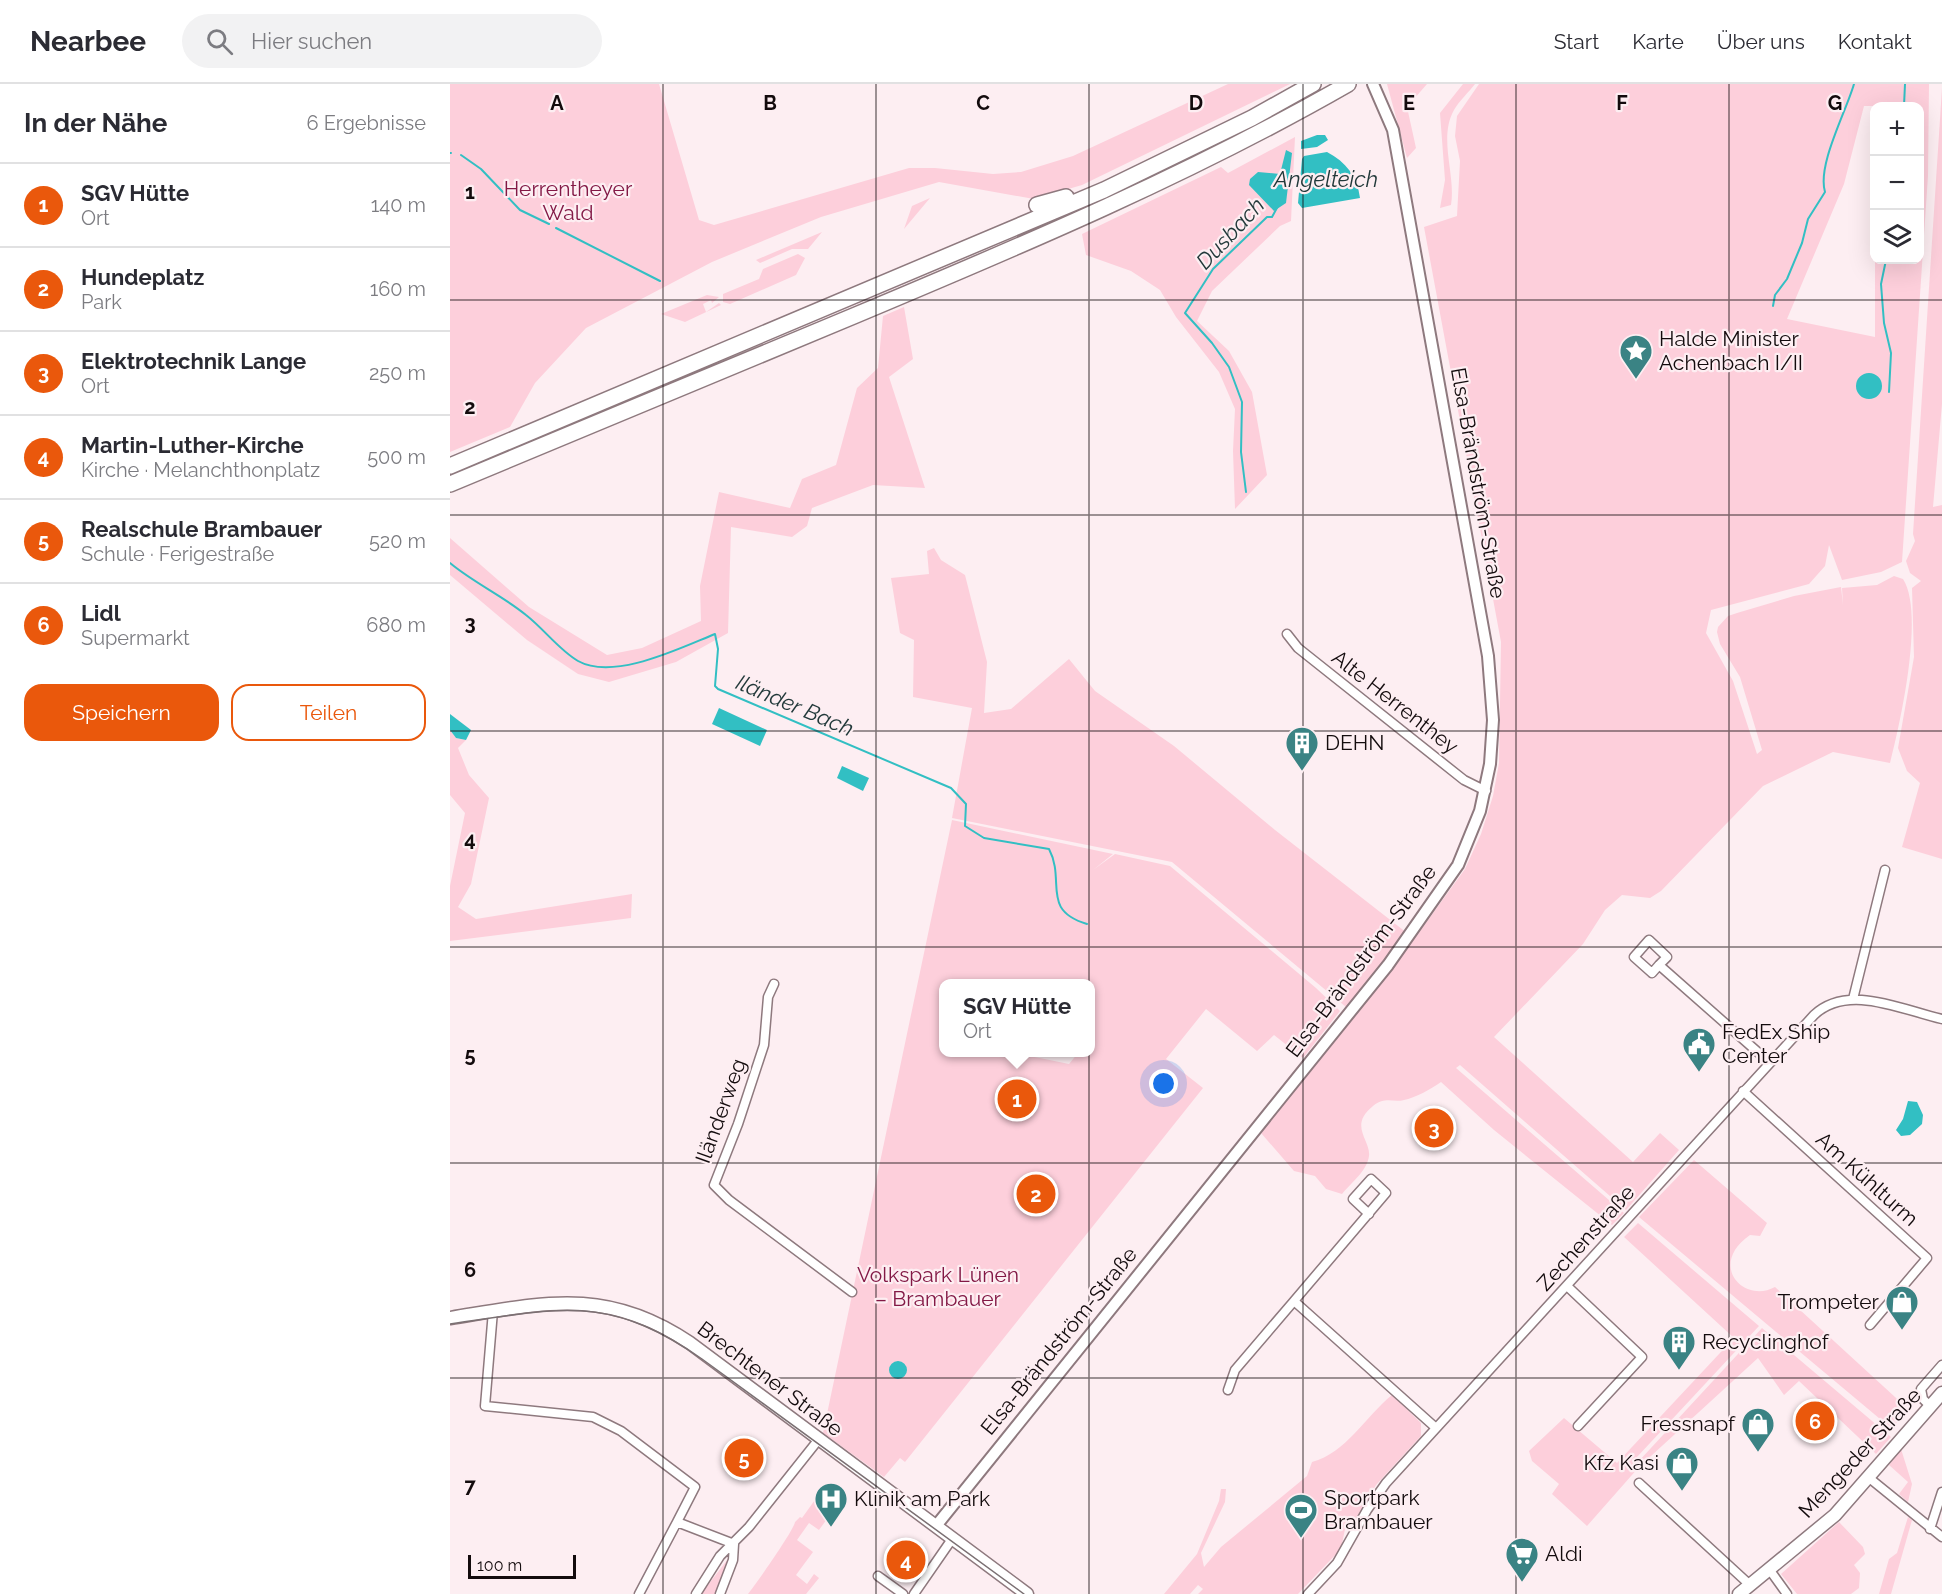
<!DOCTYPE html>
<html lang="de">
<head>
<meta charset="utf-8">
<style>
  body { margin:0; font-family:Raleway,sans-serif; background:#f2f2f3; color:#2b2b33 }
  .controls { position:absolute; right:18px; top:18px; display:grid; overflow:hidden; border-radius:12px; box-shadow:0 6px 24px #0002 }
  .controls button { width:54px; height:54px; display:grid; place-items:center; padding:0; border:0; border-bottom:2px solid #e1e1e2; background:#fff; color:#2b2b33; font:30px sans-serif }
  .scale { position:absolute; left:18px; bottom:15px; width:108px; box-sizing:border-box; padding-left:6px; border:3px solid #130b0d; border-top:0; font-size:16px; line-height:21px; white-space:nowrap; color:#130b0d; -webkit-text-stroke:4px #fdeef2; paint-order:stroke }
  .you { position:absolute; left:714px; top:1000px; width:21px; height:21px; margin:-15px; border:4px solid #fff; border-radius:50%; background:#1a73e8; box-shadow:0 0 0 9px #1a73e833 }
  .badge { display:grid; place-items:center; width:39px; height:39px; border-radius:50%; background:#ea580c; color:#fff; font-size:20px; font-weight:700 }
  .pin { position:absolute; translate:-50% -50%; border:3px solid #fff; box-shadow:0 2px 6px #0006 }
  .popup { position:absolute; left:489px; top:895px; width:156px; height:78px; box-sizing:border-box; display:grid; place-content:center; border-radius:12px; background:#fff; filter:drop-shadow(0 2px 4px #0005); font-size:20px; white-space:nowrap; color:#7c7c81 }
  .popup b { font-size:22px; color:#2b2b33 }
  .popup::after { content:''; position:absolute; left:50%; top:100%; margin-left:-12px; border:12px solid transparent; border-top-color:#fff }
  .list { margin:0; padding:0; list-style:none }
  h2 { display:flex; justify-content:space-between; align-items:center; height:78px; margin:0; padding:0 24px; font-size:26px }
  h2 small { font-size:20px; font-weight:400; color:#7c7c81 }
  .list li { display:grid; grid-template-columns:39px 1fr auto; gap:18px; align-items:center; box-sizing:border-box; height:84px; padding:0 24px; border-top:2px solid #e1e1e2 }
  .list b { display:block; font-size:22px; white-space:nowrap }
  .list p { margin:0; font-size:20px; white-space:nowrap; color:#7c7c81 }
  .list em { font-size:20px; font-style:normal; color:#7c7c81 }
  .actions { display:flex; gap:12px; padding:18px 24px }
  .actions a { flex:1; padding:14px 0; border:2px solid #ea580c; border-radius:18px; text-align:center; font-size:21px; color:#ea580c }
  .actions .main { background:#ea580c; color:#fff }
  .icon { flex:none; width:33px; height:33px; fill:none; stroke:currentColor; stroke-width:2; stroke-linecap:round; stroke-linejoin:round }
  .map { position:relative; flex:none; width:1492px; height:1510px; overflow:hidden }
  header { display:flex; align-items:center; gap:36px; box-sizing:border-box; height:84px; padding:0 30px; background:#fff; border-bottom:2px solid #e1e1e2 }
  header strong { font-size:28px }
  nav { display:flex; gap:33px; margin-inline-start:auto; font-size:21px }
  .search { width:420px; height:54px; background:#f2f2f3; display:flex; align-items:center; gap:15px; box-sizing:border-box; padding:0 21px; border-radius:33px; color:#7c7c81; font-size:22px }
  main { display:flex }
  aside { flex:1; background:#fff }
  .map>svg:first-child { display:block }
  .green { fill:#fdcfdb; fill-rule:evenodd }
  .water { fill:#32bfc3 }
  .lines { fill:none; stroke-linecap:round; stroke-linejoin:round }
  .stream { stroke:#32bfc3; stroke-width:2 }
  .minor-casing { stroke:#8e797e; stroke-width:11 }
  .tertiary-casing { stroke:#8e797e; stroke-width:14 }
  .secondary-casing { stroke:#8e797e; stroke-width:15 }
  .motorway-casing { stroke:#8e797e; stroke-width:18 }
  .minor { stroke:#fff; stroke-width:8 }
  .tertiary { stroke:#fff; stroke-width:10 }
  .secondary { stroke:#fff; stroke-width:12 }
  .motorway { stroke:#fff; stroke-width:15 }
  .tram { stroke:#7b7073; stroke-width:1.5 }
  .grid { fill:none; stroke:#130b0d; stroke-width:1.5; stroke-opacity:0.55 }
  .labels { text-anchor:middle; stroke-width:4.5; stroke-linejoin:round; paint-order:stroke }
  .park-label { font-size:21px; fill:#831946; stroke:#fdeef2 }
  .poi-label { font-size:21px; fill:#130b0d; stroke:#fdeef2; text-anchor:start }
  .street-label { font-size:21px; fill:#130b0d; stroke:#fdeef2 }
  .water-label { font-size:22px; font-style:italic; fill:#22393a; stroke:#fdeef2 }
  .grid-label { font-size:20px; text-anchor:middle; font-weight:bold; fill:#130b0d; stroke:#fdeef2; stroke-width:4.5; stroke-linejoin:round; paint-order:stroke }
</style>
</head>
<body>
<header>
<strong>Nearbee</strong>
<div class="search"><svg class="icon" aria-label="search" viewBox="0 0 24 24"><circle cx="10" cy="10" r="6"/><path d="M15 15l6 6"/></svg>Hier suchen</div>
<nav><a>Start</a><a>Karte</a><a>Über uns</a><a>Kontakt</a></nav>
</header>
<main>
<aside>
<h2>In der Nähe<small>6 Ergebnisse</small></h2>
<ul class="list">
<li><span class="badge">1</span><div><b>SGV Hütte</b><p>Ort</p></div><em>140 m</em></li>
<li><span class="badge">2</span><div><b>Hundeplatz</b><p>Park</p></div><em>160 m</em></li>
<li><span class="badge">3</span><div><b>Elektrotechnik Lange</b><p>Ort</p></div><em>250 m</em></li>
<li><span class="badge">4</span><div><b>Martin-Luther-Kirche</b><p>Kirche · Melanchthonplatz</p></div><em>500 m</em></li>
<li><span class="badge">5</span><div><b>Realschule Brambauer</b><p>Schule · Ferigestraße</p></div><em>520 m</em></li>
<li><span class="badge">6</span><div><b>Lidl</b><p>Supermarkt</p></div><em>680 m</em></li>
</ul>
<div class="actions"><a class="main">Speichern</a><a>Teilen</a></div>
</aside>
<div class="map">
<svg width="1492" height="1510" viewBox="0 0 1492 1510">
  <rect width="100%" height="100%" fill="#fdeef2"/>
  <!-- green -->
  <path class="green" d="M 0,0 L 209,0 L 249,136 L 264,141 L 459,84 L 485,84 L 543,90 L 571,88 L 623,72 L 778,0 L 840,0 L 632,101 L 584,115 L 489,98 L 371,133 L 262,178 L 136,244 L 85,299 L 60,343 L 0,368 Z
    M 937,0 L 977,0 L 957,23 L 966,64 L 957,74 Z
    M 1013,0 L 1025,0 C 1019,8 1009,17 1004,26 C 988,54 1006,91 1001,121 L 990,124 L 995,96 L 990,29 Z
    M 1029,0 L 1479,0 L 1478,92 L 1452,478 L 1431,488 L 1392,496 L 1379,461 L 1375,482 L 1359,500 L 1261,526 L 1256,549 L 1283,597 L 1307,670 L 1312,666 L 1290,593 L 1270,560 L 1267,548 L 1268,543 L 1278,532 L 1287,529 L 1344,512 L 1391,503 L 1393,521 L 1392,504 L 1427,501 L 1444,492 L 1453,495 C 1475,529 1450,640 1440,679 L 1383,668 L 1313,702 L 1211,807 L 1200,814 L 1172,811 L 1155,826 L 1133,860 L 1044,953 L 1183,1078 L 1210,1049 L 1229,1066 L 1176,1126 L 1010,981 L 1006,984 L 1174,1129 L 1162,1141 L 1044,1046 L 991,998 C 981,1005 965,1014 954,1016 C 943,1019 936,1012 923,1022 C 898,1042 921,1056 919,1072 C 917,1087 901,1099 892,1110 L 876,1105 L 865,1092 L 844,1087 L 811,1049 L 943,884 L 1015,785 L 1031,750 L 1043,712 L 1049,679 L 1051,558 L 974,143 L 1007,132 L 1010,77 L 1005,52 L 1007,32 ZM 1414,22 L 1470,22 L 1470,176 L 1425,176 L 1425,253 L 1337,235 L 1394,100 Z
    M 1492,4 L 1492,320 L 1483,423 L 1492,421 L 1492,775 L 1452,763 L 1470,699 L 1457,687 L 1448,664 L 1464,573 L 1462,504 L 1471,497 L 1460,489 L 1456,477 L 1465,457 L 1463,450 Z
    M 845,53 L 841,137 L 830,142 L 762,207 L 747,237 L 779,267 L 802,308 L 817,391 L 785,425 L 783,367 L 785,325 L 769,288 L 726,233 L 710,206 L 681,187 L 636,171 L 632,150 L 771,83 L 778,89 Z
    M 480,114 L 454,145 L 462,122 Z
    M 372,148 L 358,165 L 342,165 L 310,179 L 306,176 Z
    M 348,170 L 355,174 L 346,191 L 280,220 L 273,218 L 273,210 L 309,195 L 313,185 Z
    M 257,211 L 269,213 L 262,219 L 261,216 L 253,220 L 256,228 L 269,219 L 271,221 L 235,238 L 211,230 Z
    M 454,223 L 463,275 L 439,293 L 475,404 L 423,401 L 362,424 L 357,442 L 342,453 L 281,443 L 278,549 L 226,578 L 159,598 L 128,590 L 77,556 L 0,491 L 0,454 L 79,523 L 157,571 L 192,564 L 251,537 L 250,502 L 269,408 L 340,424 L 352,395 L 386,381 L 407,304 L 428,284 L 433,232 Z
    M 484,464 L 491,476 L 515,491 L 537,578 L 534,629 L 561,625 L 619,575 L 645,607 L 724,662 L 825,746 L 957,849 L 936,878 L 896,923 L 722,778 L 502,734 L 522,624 L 463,613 L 464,556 L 450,549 L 441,494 L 479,490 L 477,467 Z
    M 0,646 L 6,654 L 16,656 L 8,664 L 19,691 L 39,714 L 21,800 L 8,823 L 26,835 L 182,810 L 181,834 L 0,857 L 0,802 L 15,729 L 0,711 Z
    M 502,736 L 663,770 L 643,786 L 665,770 L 720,782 L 866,904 L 890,927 L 853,974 L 824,951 L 807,967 L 756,925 L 716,975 L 753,1004 L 455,1378 L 450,1374 L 434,1393 L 373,1349 ZM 494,900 L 640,900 L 640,968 L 628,969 L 619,980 L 580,972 L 575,968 L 494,968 Z
    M 1244,1076 L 1317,1139 L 1310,1152 L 1300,1151 C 1257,1181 1294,1220 1325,1203 L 1457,1324 L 1442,1345 L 1189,1133 Z
    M 1188,1139 L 1309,1242 L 1187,1373 L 1188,1378 L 1312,1244 L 1441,1353 L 1426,1370 L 1349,1297 L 1334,1311 L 1308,1274 L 1189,1383 L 1137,1442 L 1102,1410 L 1109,1400 L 1082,1377 L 1079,1367 L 1114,1334 L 1167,1379 L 1284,1254 L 1174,1153 Z
    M 942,1311 L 971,1339 L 971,1352 L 926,1401 L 901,1445 L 895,1445 L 891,1465 L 848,1510 L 748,1510 L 753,1505 L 748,1501 L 740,1510 L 714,1510 L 747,1470 L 769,1417 L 771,1405 L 776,1405 L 775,1418 L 751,1469 L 754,1483 L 771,1463 L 857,1392 L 862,1378 C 896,1369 916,1332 942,1311 Z
    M 1451,1365 L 1462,1400 L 1458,1418 L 1449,1410 L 1458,1398 L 1439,1381 Z
    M 367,1413 L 372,1417 L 369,1422 L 376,1427 L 379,1423 L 377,1418 L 385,1424 L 369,1446 L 359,1439 L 347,1456 L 363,1468 L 346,1491 L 357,1500 L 364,1490 L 369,1494 L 356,1510 L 298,1510 C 306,1500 344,1446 345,1438 L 350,1433 L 352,1434 Z
    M 1458,1433 L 1462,1436 L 1441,1510 L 1429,1510 L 1439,1475 L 1447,1469 Z
    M 1389,1438 L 1413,1463 L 1415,1470 L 1404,1481 L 1410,1489 L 1409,1504 L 1401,1510 L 1347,1510 L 1331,1490 Z
    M 278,1475 L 274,1510 L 251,1510 Z"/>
  <!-- water -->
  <path class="water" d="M 867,51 L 875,51 L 878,56 L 867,63 L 851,65 L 851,57 Z
    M 836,66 L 842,69 L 836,119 L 824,127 L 799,101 L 800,95 L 808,88 L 830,90 Z
    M 877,68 C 896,78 907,92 910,114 L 852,124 L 848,119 L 852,75 L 854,72 Z
    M1406 302a13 13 0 1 1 26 0a13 13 0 1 1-26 0Z
    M 269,624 L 317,646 L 310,662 L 262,640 Z
    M 0,630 L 21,646 L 16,656 L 6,654 L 0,646 Z
    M 392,682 L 419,694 L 413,707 L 387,694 Z
    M 1458,1017 L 1467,1018 L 1473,1031 L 1472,1040 L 1460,1051 L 1451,1052 L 1446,1046 L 1453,1035 Z
    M439 1286a9 9 0 1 1 18 0a9 9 0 1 1-18 0Z"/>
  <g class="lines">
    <!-- stream -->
    <path class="stream" d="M 1454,22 L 1455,0
      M 0,69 L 1,69
      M 11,71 L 31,85 L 70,126 L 99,140
      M 106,144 L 210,197
      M 1436,176 L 1431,200 L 1434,239 L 1441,269 L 1439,308
      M 1323,222 L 1325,211 L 1337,195 L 1352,159 L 1358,135 L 1375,108 C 1367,81 1396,28 1404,0
      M 796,408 L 791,368 L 792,318 L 779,283 L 762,259 L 735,229 L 763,185 L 817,133 L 822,133 L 828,122
      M 0,479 C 24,499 53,512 76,531 C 94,545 109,566 128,577 C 164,597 230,564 265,550 L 268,565 L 265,602 L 268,605 L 501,704 L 516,720 L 515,742 L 534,754 L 599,765 C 616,797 590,826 637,840"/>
    <!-- minor casing -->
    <g class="minor-casing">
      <path id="minor" d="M 837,550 L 848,564 L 1014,696 L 1036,707
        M 1209,881 L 1202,889 L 1184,873 L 1199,856 L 1217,873 L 1209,881 L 1319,978
        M 324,900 L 318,913 L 314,961 L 288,1040 L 264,1101 L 279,1116 L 402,1208
        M 1403,915 L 1435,786
        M 1293,1007 L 1477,1174 L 1420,1241
        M 919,1130 L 903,1115 L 921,1095 L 936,1109 L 844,1217 L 986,1344
        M 1117,1202 L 1192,1273 L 1128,1342
        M 43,1227 L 35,1322 L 143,1333 L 171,1347 L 245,1403 L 227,1438
        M 778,1306 L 785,1286 L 844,1217
        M 1480,1322 L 1473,1315 L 1471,1305 L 1492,1281
        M 1418,1393 L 1492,1453
        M 1189,1399 L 1300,1501
        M 1480,1445 L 1492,1408
        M 1319,1485 L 1337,1510
        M 428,1492 L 453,1510
        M 189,1510 L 227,1438 L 284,1460
        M 246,1510 L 270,1472 L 299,1443 L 369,1355
        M 270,1510 L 283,1476 L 284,1460
        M 464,1510 L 502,1455
        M 858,1510 L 887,1479 L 917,1426 L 936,1399 L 1364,931 C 1398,899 1452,926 1492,935"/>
    </g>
    <!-- tertiary casing -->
    <g class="tertiary-casing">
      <path id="tertiary" d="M 486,1442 L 938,881 L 1008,781 L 1030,727 L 1040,680 L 1043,636 L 1038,572 L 943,46 L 923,0"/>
    </g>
    <!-- secondary casing -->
    <g class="secondary-casing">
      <path id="secondary" d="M 0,1234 C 93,1219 156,1202 240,1259 L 577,1510
        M 1289,1510 L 1385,1431 L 1492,1309"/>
    </g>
    <!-- motorway casing -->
    <g class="motorway-casing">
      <path id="motorway" d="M 587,121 L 616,113
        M 0,382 L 654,106 L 802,34 L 863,0
        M 0,400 C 135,344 271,287 406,231 C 573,161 741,90 898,0"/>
    </g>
    <!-- minor -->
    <use href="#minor" class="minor"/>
    <!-- tertiary -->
    <use href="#tertiary" class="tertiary"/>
    <!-- secondary -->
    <use href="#secondary" class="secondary"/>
    <!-- motorway -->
    <use href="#motorway" class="motorway"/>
    <!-- tram -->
    <path class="tram" d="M 0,1240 C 109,1225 156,1208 252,1275 L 574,1510"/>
  </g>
  <!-- grid -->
  <path class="grid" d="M 213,0 L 213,1510M 426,0 L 426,1510M 639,0 L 639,1510M 853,0 L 853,1510M 1066,0 L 1066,1510M 1279,0 L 1279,1510M 0,216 L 1492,216M 0,431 L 1492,431M 0,647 L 1492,647M 0,863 L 1492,863M 0,1079 L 1492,1079M 0,1294 L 1492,1294"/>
  <!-- icons -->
  <defs>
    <g id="sight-pin" transform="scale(1.725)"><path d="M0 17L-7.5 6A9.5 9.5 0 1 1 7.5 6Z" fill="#3a8384" stroke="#fdeef2"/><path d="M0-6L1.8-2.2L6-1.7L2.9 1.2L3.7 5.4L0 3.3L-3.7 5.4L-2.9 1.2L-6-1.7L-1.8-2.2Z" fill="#fff"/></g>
    <g id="building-pin" transform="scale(1.725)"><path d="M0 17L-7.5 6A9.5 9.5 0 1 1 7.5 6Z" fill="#3a8384" stroke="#fdeef2"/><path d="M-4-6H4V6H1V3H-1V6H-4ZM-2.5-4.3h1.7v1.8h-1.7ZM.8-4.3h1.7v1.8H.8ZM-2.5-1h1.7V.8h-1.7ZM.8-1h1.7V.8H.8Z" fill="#fff"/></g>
    <g id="civic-pin" transform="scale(1.725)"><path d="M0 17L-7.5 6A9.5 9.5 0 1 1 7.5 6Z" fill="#3a8384" stroke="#fdeef2"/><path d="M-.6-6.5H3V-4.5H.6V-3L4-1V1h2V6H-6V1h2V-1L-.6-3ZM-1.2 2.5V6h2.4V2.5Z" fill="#fff"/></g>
    <g id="shop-pin" transform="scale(1.725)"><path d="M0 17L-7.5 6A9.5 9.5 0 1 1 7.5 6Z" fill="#3a8384" stroke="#fdeef2"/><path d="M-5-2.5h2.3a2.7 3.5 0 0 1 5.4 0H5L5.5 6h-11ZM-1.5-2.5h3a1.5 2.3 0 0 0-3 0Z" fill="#fff"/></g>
    <g id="hospital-pin" transform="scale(1.725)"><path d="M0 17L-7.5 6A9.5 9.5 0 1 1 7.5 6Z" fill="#3a8384" stroke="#fdeef2"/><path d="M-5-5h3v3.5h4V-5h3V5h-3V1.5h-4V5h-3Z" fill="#fff"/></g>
    <g id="stadium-pin" transform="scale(1.725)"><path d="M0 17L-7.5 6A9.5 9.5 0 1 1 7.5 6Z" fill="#3a8384" stroke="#fdeef2"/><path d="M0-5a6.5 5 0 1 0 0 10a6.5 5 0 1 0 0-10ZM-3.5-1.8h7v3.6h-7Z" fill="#fff"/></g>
    <g id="supermarket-pin" transform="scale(1.725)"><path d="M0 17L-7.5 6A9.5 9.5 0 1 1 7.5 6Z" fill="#3a8384" stroke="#fdeef2"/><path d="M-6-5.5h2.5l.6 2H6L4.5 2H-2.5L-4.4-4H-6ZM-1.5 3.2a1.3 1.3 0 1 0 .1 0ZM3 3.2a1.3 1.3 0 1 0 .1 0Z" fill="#fff"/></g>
  </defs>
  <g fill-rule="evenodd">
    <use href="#sight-pin" x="1186" y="267"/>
    <use href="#building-pin" x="852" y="659"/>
    <use href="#civic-pin" x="1249" y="960"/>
    <use href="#shop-pin" x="1452" y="1218"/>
    <use href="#building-pin" x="1229" y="1258"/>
    <use href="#shop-pin" x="1308" y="1340"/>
    <use href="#shop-pin" x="1232" y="1379"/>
    <use href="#hospital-pin" x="381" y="1415"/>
    <use href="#stadium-pin" x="851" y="1426"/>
    <use href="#supermarket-pin" x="1072" y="1470"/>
  </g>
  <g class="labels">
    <!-- park labels -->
    <g class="park-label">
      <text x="118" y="112">Herrentheyer<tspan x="118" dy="24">Wald</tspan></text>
      <text x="488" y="1198">Volkspark Lünen<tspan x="488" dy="24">– Brambauer</tspan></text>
    </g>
    <!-- poi labels -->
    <g class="poi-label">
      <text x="1209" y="262">Halde Minister<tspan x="1209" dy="24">Achenbach I/II</tspan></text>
      <text x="875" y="666">DEHN</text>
      <text x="1272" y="955">FedEx Ship<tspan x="1272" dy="24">Center</tspan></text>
      <text x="1429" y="1225" text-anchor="end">Trompeter</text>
      <text x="1252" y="1265">Recyclinghof</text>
      <text x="1285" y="1347" text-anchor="end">Fressnapf</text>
      <text x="1209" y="1386" text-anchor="end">Kfz Kasi</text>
      <text x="874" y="1421">Sportpark<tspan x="874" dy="24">Brambauer</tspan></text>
      <text x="404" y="1422">Klinik am Park</text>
      <text x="1095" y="1477">Aldi</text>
    </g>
    <!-- street labels -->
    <g class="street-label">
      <text transform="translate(1028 399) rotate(80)" y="7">Elsa-Brändström-Straße</text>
      <text transform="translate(945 618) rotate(38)" y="7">Alte Herrenthey</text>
      <text transform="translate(911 877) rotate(-53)" y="7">Elsa-Brändström-Straße</text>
      <text transform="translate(271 1027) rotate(-70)" y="7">Iländerweg</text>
      <text transform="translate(1417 1095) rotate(42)" y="7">Am Kühlturm</text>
      <text transform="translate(1136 1154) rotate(-48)" y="7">Zechenstraße</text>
      <text transform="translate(609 1257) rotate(-51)" y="7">Elsa-Brändström-Straße</text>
      <text transform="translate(320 1295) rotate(37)" y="7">Brechtener Straße</text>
      <text transform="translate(1410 1369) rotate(-47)" y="7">Mengeder Straße</text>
    </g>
    <!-- water labels -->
    <g class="water-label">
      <text x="876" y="103">Angelteich</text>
      <text transform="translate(780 149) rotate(-47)" y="8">Dusbach</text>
      <text transform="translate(345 621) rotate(23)" y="8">Iländer Bach</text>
    </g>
  </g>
  <g class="grid-label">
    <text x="107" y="26">A</text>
    <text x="320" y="26">B</text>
    <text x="533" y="26">C</text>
    <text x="746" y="26">D</text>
    <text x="959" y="26">E</text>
    <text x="1172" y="26">F</text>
    <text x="1385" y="26">G</text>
    <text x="20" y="115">1</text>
    <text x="20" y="330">2</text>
    <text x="20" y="546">3</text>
    <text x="20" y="762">4</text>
    <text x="20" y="978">5</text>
    <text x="20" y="1193">6</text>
    <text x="20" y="1409">7</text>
  </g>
</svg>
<div class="controls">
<button>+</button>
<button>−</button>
<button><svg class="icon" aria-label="layers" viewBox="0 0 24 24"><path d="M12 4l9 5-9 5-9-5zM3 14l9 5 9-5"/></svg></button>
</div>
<div class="scale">100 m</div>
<div class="you"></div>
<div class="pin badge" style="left:567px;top:1015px">1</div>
<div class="popup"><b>SGV Hütte</b>Ort</div>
<div class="pin badge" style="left:586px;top:1110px">2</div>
<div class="pin badge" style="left:984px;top:1044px">3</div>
<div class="pin badge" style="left:456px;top:1476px">4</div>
<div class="pin badge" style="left:294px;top:1374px">5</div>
<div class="pin badge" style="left:1365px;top:1337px">6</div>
</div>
</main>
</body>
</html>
